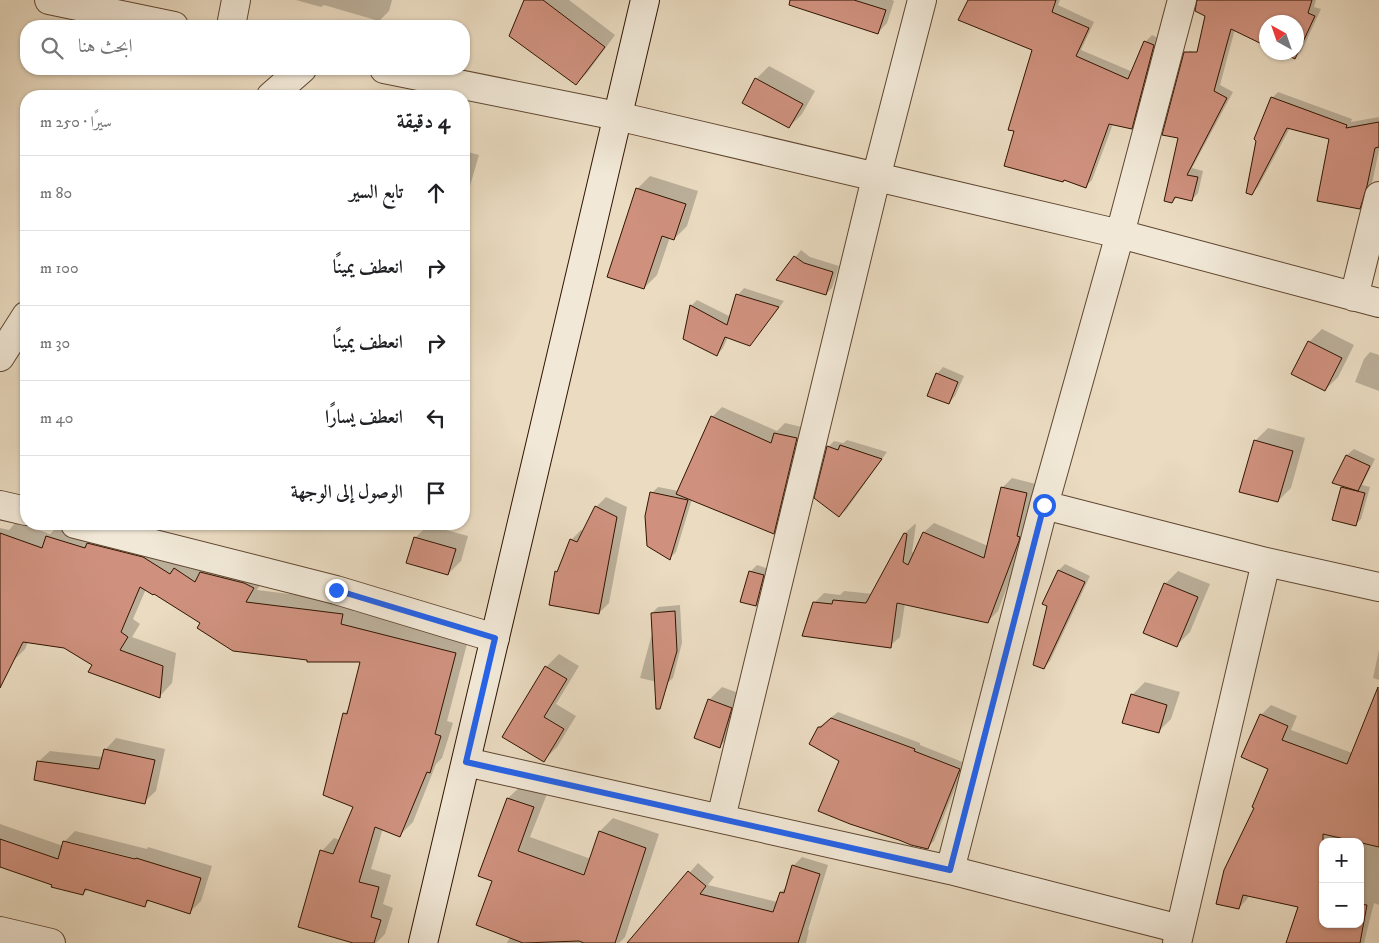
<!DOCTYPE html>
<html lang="ar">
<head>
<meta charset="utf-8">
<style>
  body { margin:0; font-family:"IM FELL DW Pica",Amiri,serif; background:#f6f6f6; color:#202124; direction:rtl }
  .controls { position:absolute; right:15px; bottom:15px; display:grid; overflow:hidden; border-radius:10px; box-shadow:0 1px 4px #0004 }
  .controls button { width:45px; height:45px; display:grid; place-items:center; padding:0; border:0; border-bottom:1px solid #e0e0e0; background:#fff; color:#202124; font:25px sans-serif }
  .compass { position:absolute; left:1259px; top:15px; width:45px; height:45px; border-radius:50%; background:#fff; box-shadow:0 1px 4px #0004; rotate:320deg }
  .stop { position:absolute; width:15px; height:15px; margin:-11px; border:4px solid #2563eb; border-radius:50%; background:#fff }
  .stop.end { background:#2563eb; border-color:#fff; box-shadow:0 1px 5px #0008 }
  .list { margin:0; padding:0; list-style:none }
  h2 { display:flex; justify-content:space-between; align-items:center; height:65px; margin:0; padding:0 20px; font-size:21px }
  h2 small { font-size:16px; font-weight:400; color:#757577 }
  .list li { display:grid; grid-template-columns:32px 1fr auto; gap:15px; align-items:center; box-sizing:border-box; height:75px; padding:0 20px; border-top:1px solid #e0e0e0 }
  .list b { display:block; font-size:19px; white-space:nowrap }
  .list em { font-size:16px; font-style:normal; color:#757577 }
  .icon { flex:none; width:28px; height:28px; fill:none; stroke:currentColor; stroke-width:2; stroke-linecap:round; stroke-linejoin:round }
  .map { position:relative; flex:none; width:1379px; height:943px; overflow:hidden; direction:ltr }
  .search { position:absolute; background:#fff; box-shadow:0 1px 4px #0004; left:20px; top:20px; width:450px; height:55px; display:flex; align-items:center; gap:12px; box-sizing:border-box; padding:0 18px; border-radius:20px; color:#757577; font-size:19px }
  .panel { position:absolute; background:#fff; box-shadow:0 1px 4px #0004; left:20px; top:90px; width:450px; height:440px; border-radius:20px; direction:rtl }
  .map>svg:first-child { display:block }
  .shadow { fill:#0003; fill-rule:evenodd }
  .building { fill:#cf917e; stroke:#311400 }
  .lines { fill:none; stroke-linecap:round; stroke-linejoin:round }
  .street-casing { stroke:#5f4630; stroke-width:30 }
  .secondary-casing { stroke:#311400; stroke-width:30 }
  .street { stroke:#f1e8d7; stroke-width:28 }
  .secondary { stroke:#f1e8d7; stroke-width:28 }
  .route { stroke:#2563eb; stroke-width:6 }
</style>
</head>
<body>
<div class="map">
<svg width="1379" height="943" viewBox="0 0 1379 943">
  <rect width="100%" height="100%" fill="#eadbc1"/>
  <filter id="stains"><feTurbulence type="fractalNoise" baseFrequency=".004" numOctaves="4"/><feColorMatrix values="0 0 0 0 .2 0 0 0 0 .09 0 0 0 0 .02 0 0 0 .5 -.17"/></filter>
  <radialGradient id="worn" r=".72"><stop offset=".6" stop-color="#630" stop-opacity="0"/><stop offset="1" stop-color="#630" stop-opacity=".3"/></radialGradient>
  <!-- shadow -->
  <path class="shadow" d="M 296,0 L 392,0 L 389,11 L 379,21 L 324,5 L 321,7 Z
    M 525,0 L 569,0 L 615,35 L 587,73 L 576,84 Z
    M 793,0 L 892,0 L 894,1 L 887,23 L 878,33 Z
    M 970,0 L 1060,0 L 1058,5 L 1094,22 L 1081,50 L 1133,72 L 1145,42 L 1152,35 L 1160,39 L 1138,121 L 1131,128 L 1113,124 L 1092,180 L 1086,186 L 1037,52 Z
    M 1212,0 L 1316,0 L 1314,7 L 1321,9 L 1301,52 L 1294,58 L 1296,52 L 1296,22 L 1266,22 L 1266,44 L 1235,29 L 1220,85 L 1233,92 L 1192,168 L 1203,171 L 1198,193 L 1192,200 L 1177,197 L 1172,202 L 1180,137 L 1184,58 L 1190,51 L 1198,54 Z
    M 769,66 L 815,91 L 802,114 L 789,127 L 756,79 Z
    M 1278,92 L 1352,119 L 1351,122 L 1379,117 L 1379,150 L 1373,179 L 1366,201 L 1359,208 L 1330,138 L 1290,128 L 1258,187 L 1252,193 L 1272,98 Z
    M 464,151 L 479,155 L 470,186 L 464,193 Z
    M 650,176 L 698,191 L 687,226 L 674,239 L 670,237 L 657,275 L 644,288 L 637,189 Z
    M 801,250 L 810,257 L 839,266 L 832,288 L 826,294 L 778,279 Z
    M 744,288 L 784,301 L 756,338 L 728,337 L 723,348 L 717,355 L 691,306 L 697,300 L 731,317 L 738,295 Z
    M 1322,329 L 1354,345 L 1338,377 L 1325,390 L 1309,342 Z
    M 1370,352 L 1379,355 L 1379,391 L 1355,382 L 1364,359 Z
    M 943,367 L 964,376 L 955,396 L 949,403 L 937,374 Z
    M 722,407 L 777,431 L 785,423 L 806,428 L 784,522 L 774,532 L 692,499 L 676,552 L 670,558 L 652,493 L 658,487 L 679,491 L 712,417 Z
    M 1268,428 L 1305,438 L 1291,488 L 1278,501 L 1255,441 Z
    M 847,440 L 887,452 L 846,510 L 839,516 L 828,447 L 834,441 L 843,443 Z
    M 1354,449 L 1375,459 L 1362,485 L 1370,487 L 1361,519 L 1355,525 L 1342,487 L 1344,485 L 1334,483 L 1347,455 Z
    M 1012,478 L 1036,484 L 1028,530 L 998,611 L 988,621 L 905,603 L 900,637 L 890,646 L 814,603 L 824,593 L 840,595 L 844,591 L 873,594 L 905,533 L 915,524 L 916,524 L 912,552 L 915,553 L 924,532 L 934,523 L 988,546 L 1002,488 Z
    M 606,497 L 627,507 L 609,603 L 599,613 L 556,572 L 560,568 L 571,540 L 581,530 L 584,531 L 596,507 Z
    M 16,522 L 50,534 L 60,524 L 96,535 L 266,575 L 257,590 L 355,602 L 354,611 L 468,640 L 447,721 L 453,723 L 442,758 L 436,764 L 413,822 L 400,835 L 383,828 L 371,869 L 391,875 L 383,904 L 393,908 L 385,934 L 376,943 L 358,943 L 322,851 L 334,838 L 340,840 L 354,806 L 344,714 L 350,707 L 362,661 L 308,659 L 202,623 L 154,592 L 146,589 L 133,619 L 140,624 L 132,637 L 176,653 L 172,683 L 160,696 L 93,665 L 65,647 L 28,642 L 25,649 L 12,662 L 0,656 L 0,528 L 9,530 Z
    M 428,525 L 468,536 L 461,561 L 448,574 L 415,538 Z
    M 1065,564 L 1090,576 L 1050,661 L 1044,668 L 1049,605 L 1059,570 Z
    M 757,565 L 769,569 L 762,599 L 756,605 L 750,572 Z
    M 1178,571 L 1210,584 L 1190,632 L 1177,645 L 1165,584 Z
    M 680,605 L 682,643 L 673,678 L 666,684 L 640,678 L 653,630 L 652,613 L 658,607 Z
    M 1379,650 L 1379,680 L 1373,678 Z
    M 559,654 L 579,666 L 556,704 L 576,716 L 557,747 L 544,760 L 504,736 L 546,667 Z
    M 1145,682 L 1180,692 L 1171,719 L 1158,732 L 1132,695 Z
    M 722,687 L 744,695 L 733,733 L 720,746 L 709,700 Z
    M 1379,688 L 1379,905 L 1374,903 L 1364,943 L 1287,943 L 1300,906 L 1249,895 L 1248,898 L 1239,908 L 1256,808 L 1270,769 L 1242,756 L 1262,714 L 1271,705 L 1297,716 L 1291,730 L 1352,753 ZM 1323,842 L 1360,842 L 1360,924 L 1323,924 Z
    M 838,712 L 920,743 L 920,745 L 965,763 L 934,841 L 927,848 L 841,760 L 819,727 Z
    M 116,738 L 165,749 L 156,791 L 144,802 L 38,762 L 50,751 L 103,757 L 105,750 Z
    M 522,785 L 547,794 L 530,837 L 591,859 L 600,831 L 613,818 L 659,834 L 625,937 L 619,943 L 507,943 L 510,937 L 493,880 L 480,875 L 508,798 Z
    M 0,824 L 63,846 L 64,842 L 75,831 L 147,849 L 148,847 L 212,866 L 201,901 L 190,912 L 150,900 L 145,905 L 89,889 L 83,894 L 0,865 ZM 70,842 L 142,860 L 141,862 L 70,844 Z
    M 802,857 L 828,865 L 808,930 L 809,930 L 806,943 L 629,943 L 698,863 L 714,877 L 708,885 L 777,902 L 781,892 L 787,886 L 793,866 Z"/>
  <!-- building -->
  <path class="building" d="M 524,0 L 543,0 L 605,47 L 576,85 L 509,36 Z
    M 790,0 L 854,0 L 886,10 L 878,34 L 789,5 Z
    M 968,0 L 1056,0 L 1052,12 L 1089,28 L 1076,56 L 1128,79 L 1144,41 L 1154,45 L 1132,129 L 1109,124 L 1086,188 L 1064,180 L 1063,182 L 1004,166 L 1014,131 L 1008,130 L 1032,50 L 958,20 Z
    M 1197,0 L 1312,0 L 1308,13 L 1315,16 L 1295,59 L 1281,52 L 1296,52 L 1296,22 L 1266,22 L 1266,46 L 1231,29 L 1214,91 L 1227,98 L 1187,175 L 1198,177 L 1192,201 L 1175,197 L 1172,203 L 1164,201 L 1178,138 L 1162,135 L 1184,52 L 1197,52 L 1205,16 L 1195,11 Z
    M 755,78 L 803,104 L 789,128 L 742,103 Z
    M 1271,97 L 1347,125 L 1346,128 L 1379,122 L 1379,147 L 1375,148 L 1367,186 L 1360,209 L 1317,201 L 1329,139 L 1287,128 L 1252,195 L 1246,193 L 1256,141 L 1254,139 Z
    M 636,188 L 686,204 L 674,240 L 662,236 L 644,289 L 607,277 Z
    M 794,256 L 804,263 L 833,272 L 826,295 L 776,280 Z
    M 736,294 L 779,307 L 750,346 L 725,337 L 717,356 L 683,339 L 690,305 L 727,325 Z
    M 1308,341 L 1342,358 L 1325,391 L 1291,374 Z
    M 936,373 L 958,382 L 949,404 L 927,396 Z
    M 711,416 L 771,443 L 774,433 L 797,438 L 774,534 L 676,494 Z
    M 1254,440 L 1293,451 L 1278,502 L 1239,492 Z
    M 840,445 L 882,459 L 839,517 L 814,498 L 827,446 L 838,450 Z
    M 1346,455 L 1370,466 L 1358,491 L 1332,483 Z
    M 1001,487 L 1027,493 L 1017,536 L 1020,537 L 1019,541 L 988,623 L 897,603 L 891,648 L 802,636 L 813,602 L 832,604 L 833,600 L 866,603 L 904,533 L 907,534 L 903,562 L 908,565 L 923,532 L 984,558 Z
    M 1341,487 L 1365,493 L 1356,526 L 1332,520 Z
    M 650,492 L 688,500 L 670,560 L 647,546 L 645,516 Z
    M 595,506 L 617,517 L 599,614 L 549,605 L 555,571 L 557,572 L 570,539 L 577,542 Z
    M 0,533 L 42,548 L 46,536 L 85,548 L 87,543 L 143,557 L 170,574 L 174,568 L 195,582 L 200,572 L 244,583 L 254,588 L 246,602 L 343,614 L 341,624 L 456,653 L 435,734 L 441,736 L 430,773 L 427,772 L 400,837 L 375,827 L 359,882 L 379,887 L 371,917 L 381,920 L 374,943 L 353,943 L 298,927 L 320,850 L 333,854 L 353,807 L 323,795 L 343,713 L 347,714 L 360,662 L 307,662 L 307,660 L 233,651 L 197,628 L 200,623 L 154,594 L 153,595 L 140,587 L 121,632 L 128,637 L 120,650 L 163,666 L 160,698 L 88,672 L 92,665 L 64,648 L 23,642 L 0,688 Z
    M 414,537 L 456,549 L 448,575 L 406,563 Z
    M 1058,570 L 1085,582 L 1044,669 L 1033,665 L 1047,606 L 1042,604 Z
    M 749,571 L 764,575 L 756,606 L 740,602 Z
    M 1164,583 L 1198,597 L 1177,647 L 1143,633 Z
    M 675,611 L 677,651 L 660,709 L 656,709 L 651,613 Z
    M 545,666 L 567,679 L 544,717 L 564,729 L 544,762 L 502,737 Z
    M 1378,687 L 1379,847 L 1323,834 L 1323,924 L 1360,924 L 1360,904 L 1367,905 L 1360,943 L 1286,943 L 1298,907 L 1243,895 L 1239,909 L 1216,904 L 1224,870 L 1254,808 L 1252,807 L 1268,769 L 1241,757 L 1260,714 L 1288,726 L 1282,740 L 1347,764 Z
    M 1131,694 L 1167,705 L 1159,733 L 1122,723 Z
    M 708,699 L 732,708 L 720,748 L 694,738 Z
    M 831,718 L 915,749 L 914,751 L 960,769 L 928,849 L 911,845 L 899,840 L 850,824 L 818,811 L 839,761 L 809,744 L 818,727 L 821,727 Z
    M 104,749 L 155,760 L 145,804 L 34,780 L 37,761 L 99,769 Z
    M 507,798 L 534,807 L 518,851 L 584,875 L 599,831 L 646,848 L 615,943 L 584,943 L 579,941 L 523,943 L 476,925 L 492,881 L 478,876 Z
    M 0,839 L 58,859 L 63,841 L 135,859 L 136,858 L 201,878 L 190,914 L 147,900 L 145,907 L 85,889 L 83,895 L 51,887 L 52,885 L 0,867 Z
    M 792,865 L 820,874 L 798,943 L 627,943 L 688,871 L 706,886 L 700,894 L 773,912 L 780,892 L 784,893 Z"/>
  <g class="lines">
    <!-- street casing -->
    <g class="street-casing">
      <path id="street" d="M 49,0 L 174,26
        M 231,26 L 236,0
        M 384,69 L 617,116 L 1120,234 L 1379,303
        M 271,96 L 302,69
        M 1354,297 L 1379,196
        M 0,357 L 26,316
        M 0,505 L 26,511
        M 1044,505 L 1266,562 L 1379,587
        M 75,524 L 336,590 L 495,638
        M 466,762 L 950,870 L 1180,929
        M 721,818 L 876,178 L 922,0
        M 950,870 L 1044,505 L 1120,234 L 1182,0
        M 0,931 L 51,943
        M 1177,943 L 1266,562"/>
    </g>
    <!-- secondary casing -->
    <g class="secondary-casing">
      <path id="secondary" d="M 423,943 L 645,0"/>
    </g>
    <!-- street -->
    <use href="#street" class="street"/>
    <!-- secondary -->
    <use href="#secondary" class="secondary"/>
  </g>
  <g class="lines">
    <!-- route -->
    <path class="route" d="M 336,590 L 495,638 L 466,762 L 950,870 L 1044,505"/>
  </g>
  <rect width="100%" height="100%" filter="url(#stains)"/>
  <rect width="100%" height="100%" fill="url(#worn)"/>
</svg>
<div class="controls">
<button>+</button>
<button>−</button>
</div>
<svg class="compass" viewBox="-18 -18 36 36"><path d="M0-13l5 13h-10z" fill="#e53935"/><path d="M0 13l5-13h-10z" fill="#757577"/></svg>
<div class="stop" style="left:1044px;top:505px"></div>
<div class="stop end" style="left:336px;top:590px"></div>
<div class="search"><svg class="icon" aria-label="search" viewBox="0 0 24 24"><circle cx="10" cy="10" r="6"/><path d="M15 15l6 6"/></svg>ابحث هنا</div>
<section class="panel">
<h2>4 دقيقة<small>سيرًا · 250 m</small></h2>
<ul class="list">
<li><svg class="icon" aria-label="ahead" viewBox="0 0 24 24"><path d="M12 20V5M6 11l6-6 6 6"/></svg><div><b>تابع السير</b></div><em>80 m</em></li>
<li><svg class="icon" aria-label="right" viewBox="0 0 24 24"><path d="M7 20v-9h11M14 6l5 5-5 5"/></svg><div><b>انعطف يمينًا</b></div><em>100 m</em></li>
<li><svg class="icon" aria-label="right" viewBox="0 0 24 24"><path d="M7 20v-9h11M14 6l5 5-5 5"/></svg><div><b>انعطف يمينًا</b></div><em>30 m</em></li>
<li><svg class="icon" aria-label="left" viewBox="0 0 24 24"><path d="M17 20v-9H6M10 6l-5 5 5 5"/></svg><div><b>انعطف يسارًا</b></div><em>40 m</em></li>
<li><svg class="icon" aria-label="arrive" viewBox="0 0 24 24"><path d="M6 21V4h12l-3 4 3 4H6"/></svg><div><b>الوصول إلى الوجهة</b></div></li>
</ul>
</section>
</div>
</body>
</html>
